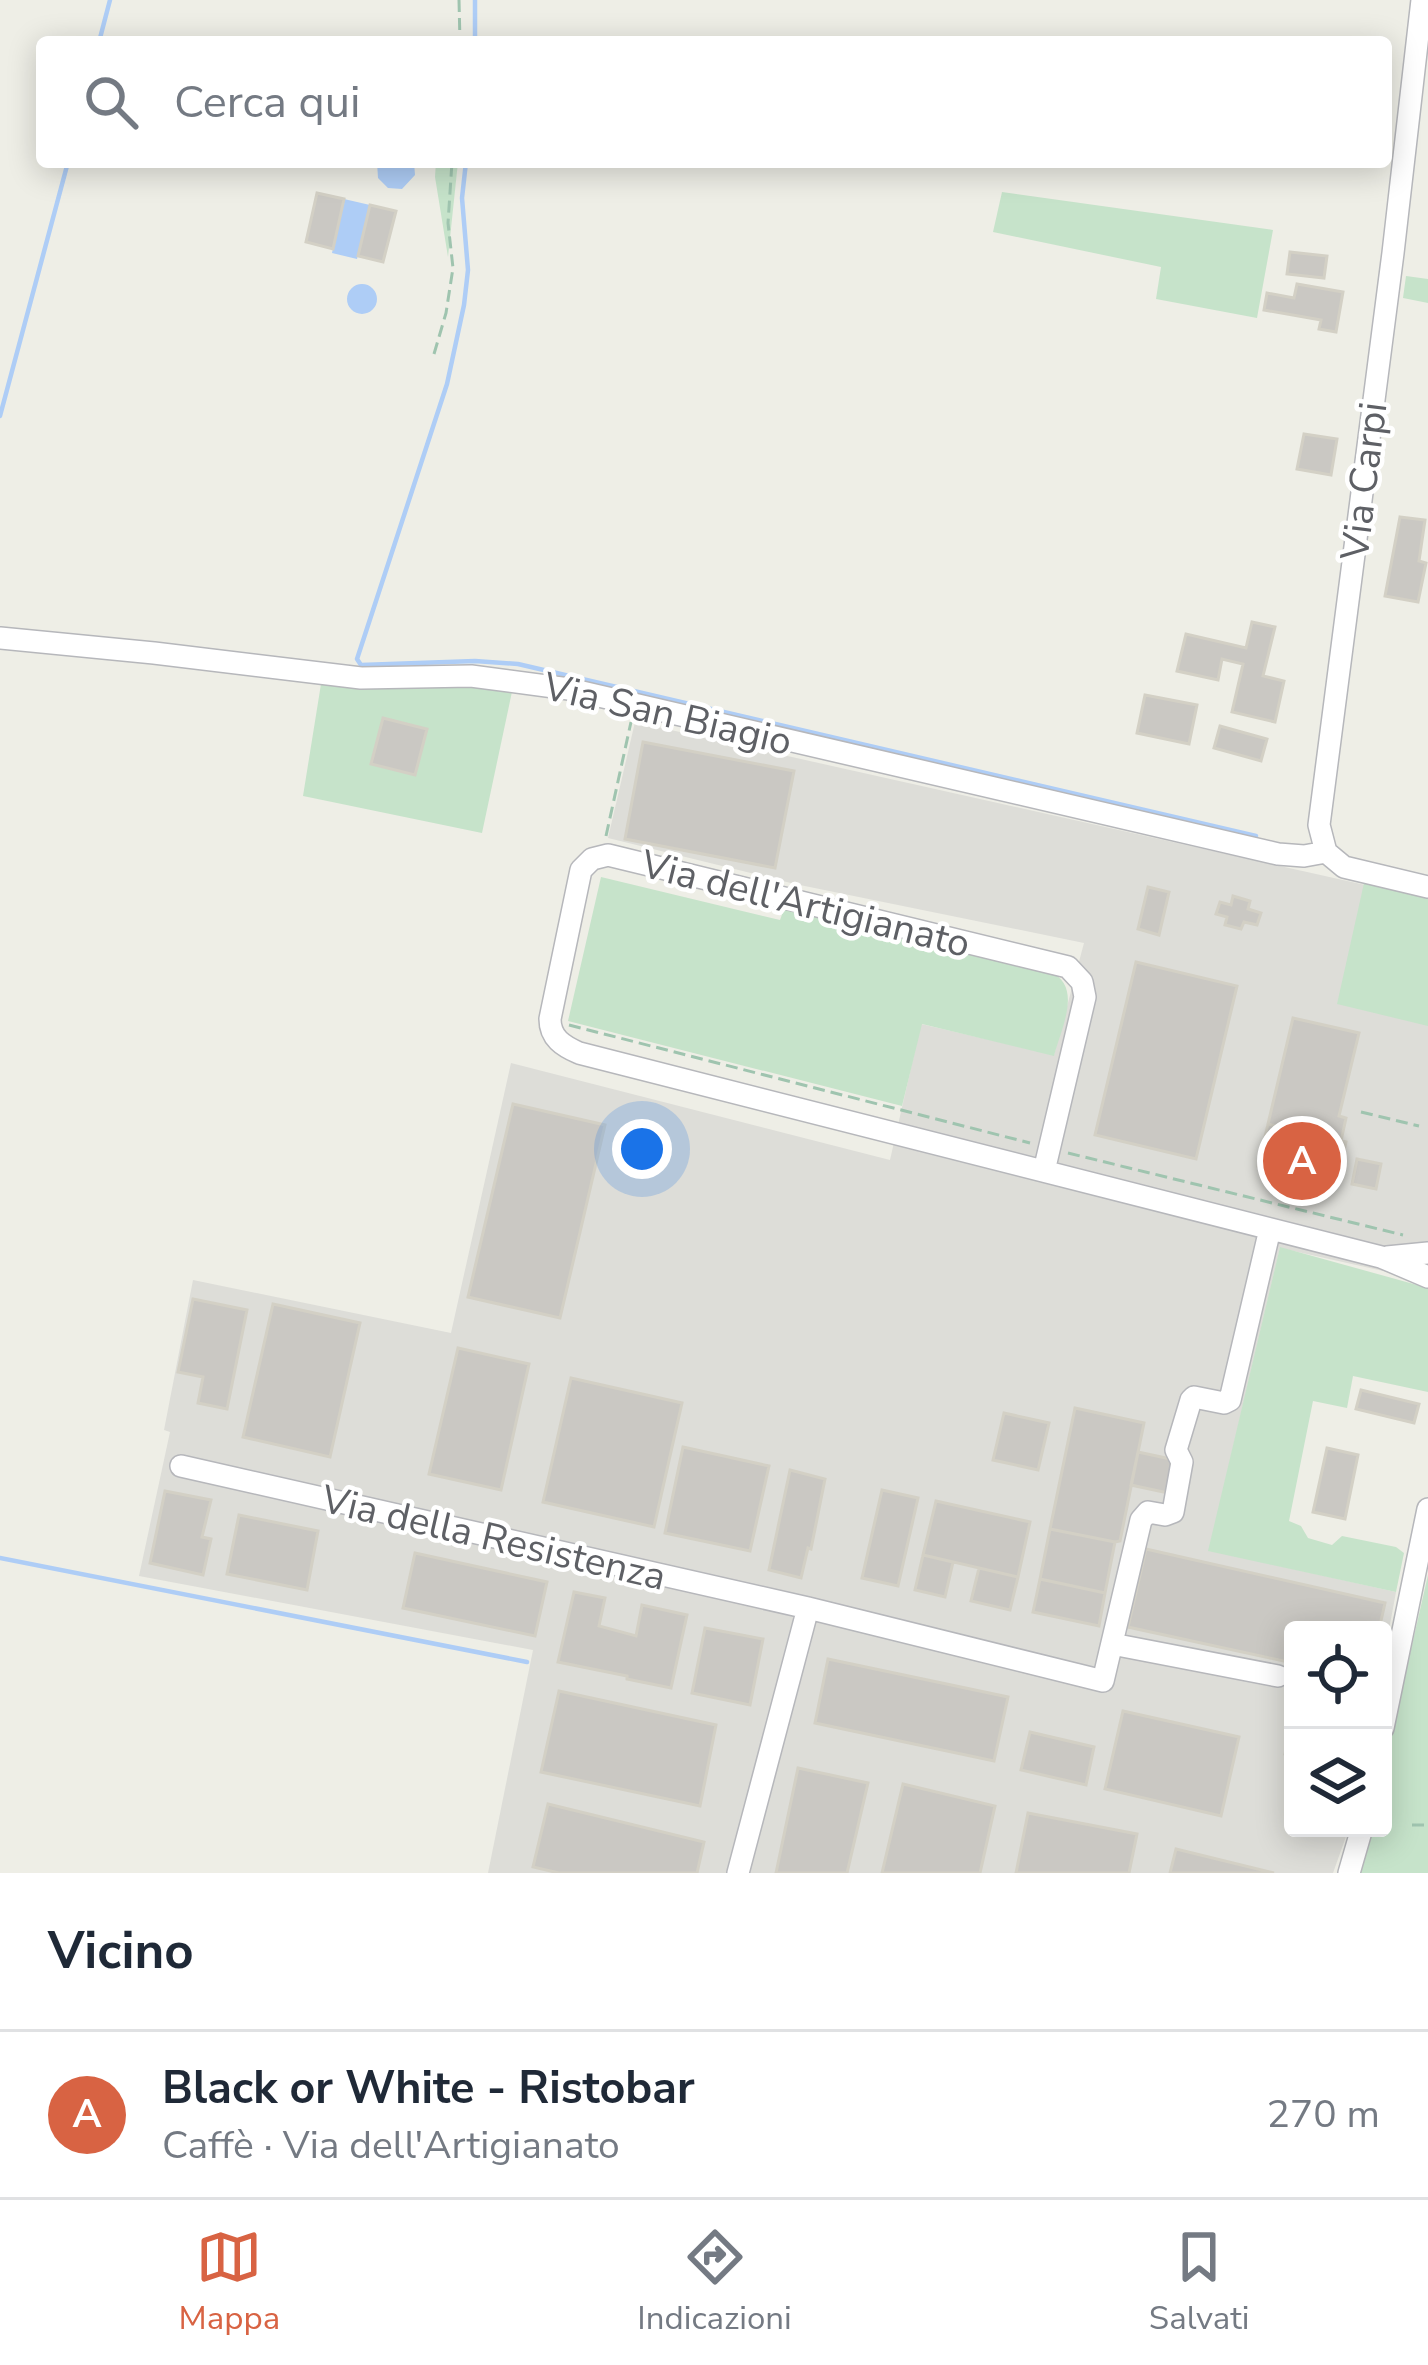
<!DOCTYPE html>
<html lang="it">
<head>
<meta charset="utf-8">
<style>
  body { margin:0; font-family:"Nunito Sans",sans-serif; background:#f2f2f3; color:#1f2937 }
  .controls { position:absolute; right:36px; bottom:36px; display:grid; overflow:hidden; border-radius:12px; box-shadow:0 6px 30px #0003 }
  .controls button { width:108px; height:108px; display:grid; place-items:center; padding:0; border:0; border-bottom:3px solid #e0e1e3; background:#fff; color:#1f2937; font:60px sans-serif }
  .you { position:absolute; left:642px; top:1149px; width:42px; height:42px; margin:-30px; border:9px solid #fff; border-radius:50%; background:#1a73e8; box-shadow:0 0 0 18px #1a73e833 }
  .badge { display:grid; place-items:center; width:78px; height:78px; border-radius:50%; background:#d86343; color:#fff; font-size:39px; font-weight:700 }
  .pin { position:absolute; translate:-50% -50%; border:6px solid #fff; box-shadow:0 3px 12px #0006 }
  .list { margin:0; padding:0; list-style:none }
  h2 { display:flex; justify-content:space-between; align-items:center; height:156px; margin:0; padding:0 48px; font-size:51px }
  h2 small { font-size:39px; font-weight:400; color:#747a83 }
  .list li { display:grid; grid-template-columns:78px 1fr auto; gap:36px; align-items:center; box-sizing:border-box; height:168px; padding:0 48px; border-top:3px solid #e0e1e3 }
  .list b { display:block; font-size:45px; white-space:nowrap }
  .list p { margin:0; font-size:39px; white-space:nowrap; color:#747a83 }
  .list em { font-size:39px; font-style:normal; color:#747a83 }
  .icon { flex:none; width:66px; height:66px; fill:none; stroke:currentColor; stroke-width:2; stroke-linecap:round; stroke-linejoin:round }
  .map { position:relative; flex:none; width:1428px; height:1873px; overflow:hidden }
  .search { position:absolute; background:#fff; box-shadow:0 6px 30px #0003; left:36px; right:36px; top:36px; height:132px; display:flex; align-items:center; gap:30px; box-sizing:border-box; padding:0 42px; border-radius:12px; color:#747a83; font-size:45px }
  .sheet { height:324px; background:#fff }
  nav { display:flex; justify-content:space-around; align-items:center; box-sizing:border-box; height:168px; border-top:3px solid #e0e1e3; background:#fff; font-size:33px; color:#747a83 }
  nav a { display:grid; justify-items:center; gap:6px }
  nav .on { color:#d86343 }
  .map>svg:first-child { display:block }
  .industrial { fill:#ddddd8 }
  .green { fill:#c6e3ca }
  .water { fill:#aecdf6 }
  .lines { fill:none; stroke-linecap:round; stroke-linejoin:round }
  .stream { stroke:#aecdf6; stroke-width:4.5 }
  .building { fill:#cac8c3; stroke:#d3d0c5; stroke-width:3 }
  .minor-casing { stroke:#b6b7bb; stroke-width:24 }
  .path { stroke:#9fc4af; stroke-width:3; stroke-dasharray:12 6; stroke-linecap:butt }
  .minor { stroke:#fff; stroke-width:21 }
  .labels { text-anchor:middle; stroke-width:9; stroke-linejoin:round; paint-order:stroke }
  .street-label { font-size:39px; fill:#5e6065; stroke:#fff }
</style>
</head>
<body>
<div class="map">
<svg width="1428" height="1873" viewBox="0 0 1428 1873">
  <rect width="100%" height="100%" fill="#eeeee6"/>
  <!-- industrial -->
  <path class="industrial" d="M 635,722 L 1428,899 L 1428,1281 L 1280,1248 L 1209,1550 L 1396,1592 L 1383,1662 L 1383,1630 L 1293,1630 L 1293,1828 L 1349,1828 L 1333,1873 L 488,1873 L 533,1650 L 139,1576 L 170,1432 L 164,1430 L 193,1280 L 451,1333 L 511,1063 L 890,1160 L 921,1024 L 1054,1055 L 1084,943 L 795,884 L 608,838 Z"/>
  <!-- green -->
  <path class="green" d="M 436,162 L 458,162 L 448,257 L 435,177 Z
    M 1002,192 L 1273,230 L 1257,318 L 1156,299 L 1161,267 L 993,232 Z
    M 1406,276 L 1428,279 L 1428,303 L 1403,298 Z
    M 321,684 L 513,687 L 482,833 L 303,796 Z
    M 601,877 L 780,920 L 784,909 L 1049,971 C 1084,986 1061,1028 1054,1056 L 922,1024 L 902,1106 L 568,1021 Z
    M 1364,883 L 1428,899 L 1428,1026 L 1337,1004 Z
    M 1280,1247 L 1428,1288 L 1428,1392 L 1353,1376 L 1347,1408 L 1313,1401 L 1289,1521 L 1301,1526 L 1308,1538 L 1332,1545 L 1342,1536 L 1396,1547 L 1404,1553 L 1396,1592 L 1208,1551 Z
    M 1428,1575 L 1428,1873 L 1359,1873 L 1370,1828 L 1383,1828 L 1383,1772 Z"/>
  <!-- water -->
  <path class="water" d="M 377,162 L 414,162 L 415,175 L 402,189 L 388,188 L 378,178 Z
    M 344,199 L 370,205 L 357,259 L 332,253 Z
    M347 299a15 15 0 1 1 30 0a15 15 0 1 1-30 0Z"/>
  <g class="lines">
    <!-- stream -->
    <path class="stream" d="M 475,0 L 475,42
      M 99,42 L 110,0
      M 466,162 L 462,198 L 468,270 L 464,305 L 447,384 L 357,659 L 361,665 L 475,661 L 518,664 L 1256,836
      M 0,416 L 68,162
      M 0,1558 L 527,1662"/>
  </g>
  <!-- building -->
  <path class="building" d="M 317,193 L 344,199 L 333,249 L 306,242 Z
    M 370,205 L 396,211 L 383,262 L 358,256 Z
    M 1290,252 L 1327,256 L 1324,278 L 1287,274 Z
    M 1297,284 L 1343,292 L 1336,332 L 1319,329 L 1321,320 L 1264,310 L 1267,293 L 1294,298 Z
    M 1304,434 L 1337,439 L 1331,475 L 1297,469 Z
    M 1400,517 L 1425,520 L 1419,561 L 1426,563 L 1418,602 L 1385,596 Z
    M 1252,622 L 1275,627 L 1263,676 L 1284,681 L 1275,722 L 1232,712 L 1243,664 L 1222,659 L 1218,680 L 1177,671 L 1186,634 L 1246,648 Z
    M 1145,695 L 1197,705 L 1189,744 L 1137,733 Z
    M 383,718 L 427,729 L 415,775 L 371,764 Z
    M 1220,726 L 1267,739 L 1261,761 L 1214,748 Z
    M 643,742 L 794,771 L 775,868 L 625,839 Z
    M 1148,887 L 1169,892 L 1159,935 L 1138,929 Z
    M 1233,896 L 1250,901 L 1248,909 L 1261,913 L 1257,925 L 1244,922 L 1241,929 L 1225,925 L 1227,917 L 1216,914 L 1220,902 L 1231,905 Z
    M 1136,962 L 1237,986 L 1196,1159 L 1095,1135 Z
    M 1293,1018 L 1359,1033 L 1339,1116 L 1346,1118 L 1341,1141 L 1268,1124 Z
    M 513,1104 L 605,1125 L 560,1318 L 468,1297 Z
    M 1268,1124 L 1346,1142 L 1337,1183 L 1258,1166 Z
    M 1357,1159 L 1381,1164 L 1376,1189 L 1352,1184 Z
    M 193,1299 L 247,1310 L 227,1409 L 198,1403 L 203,1377 L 178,1372 Z
    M 273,1304 L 360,1323 L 330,1457 L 243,1437 Z
    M 458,1348 L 529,1364 L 501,1490 L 429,1474 Z
    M 571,1378 L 682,1403 L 654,1527 L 543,1502 Z
    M 1361,1390 L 1419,1404 L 1414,1423 L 1356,1409 Z
    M 1075,1408 L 1144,1423 L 1120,1541 L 1115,1542 L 1050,1529 Z
    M 1004,1413 L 1049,1423 L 1038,1470 L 993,1460 Z
    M 683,1447 L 769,1466 L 750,1551 L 665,1533 Z
    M 1327,1448 L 1358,1455 L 1345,1519 L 1313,1512 Z
    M 1138,1452 L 1175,1460 L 1168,1493 L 1131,1485 Z
    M 790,1470 L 825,1479 L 811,1549 L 808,1548 L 801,1578 L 769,1570 Z
    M 882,1490 L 918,1498 L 898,1586 L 862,1578 Z
    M 165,1491 L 211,1500 L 202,1537 L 211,1539 L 203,1575 L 150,1563 Z
    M 936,1501 L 1030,1522 L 1018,1577 L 923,1555 Z
    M 239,1515 L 318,1531 L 307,1590 L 227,1574 Z
    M 1050,1529 L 1115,1542 L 1105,1593 L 1040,1579 Z
    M 1146,1549 L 1385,1603 L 1379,1630 L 1293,1630 L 1293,1654 L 1289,1653 L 1288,1662 L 1128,1627 Z
    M 415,1553 L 547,1582 L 535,1636 L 403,1608 Z
    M 923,1555 L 953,1562 L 945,1597 L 915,1590 Z
    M 979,1568 L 1018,1577 L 1010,1610 L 971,1601 Z
    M 1040,1579 L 1105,1593 L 1099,1626 L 1033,1612 Z
    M 574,1592 L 605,1598 L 599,1626 L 636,1636 L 642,1605 L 687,1615 L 671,1688 L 627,1679 L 627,1676 L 558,1662 Z
    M 705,1628 L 763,1639 L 750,1705 L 692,1693 Z
    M 828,1659 L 1008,1697 L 994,1761 L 815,1723 Z
    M 559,1691 L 716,1725 L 700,1806 L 541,1772 Z
    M 1123,1711 L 1239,1737 L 1221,1816 L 1105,1789 Z
    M 1293,1718 L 1293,1755 L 1285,1754 Z
    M 1030,1732 L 1094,1747 L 1086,1785 L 1021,1770 Z
    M 798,1768 L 868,1783 L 847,1873 L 776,1873 Z
    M 903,1784 L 995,1806 L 980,1873 L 882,1873 Z
    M 548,1804 L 704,1842 L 697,1873 L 559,1873 L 533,1867 Z
    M 1028,1813 L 1137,1834 L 1129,1873 L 1016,1873 Z
    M 1176,1849 L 1274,1873 L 1170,1873 Z"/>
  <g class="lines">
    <!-- minor casing -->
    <g class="minor-casing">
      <path id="minor" d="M 1422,0 L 1393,253 L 1319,825 L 1326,852 L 1344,867 L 1428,887
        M 0,638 L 154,653 L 361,678 L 471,676 L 569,689 L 1278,854 L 1304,856 L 1326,852
        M 1044,1171 L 1085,997 L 1082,982 L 1068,967 L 608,855 L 592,859 L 581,870 L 550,1019 C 550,1038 563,1046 579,1053 L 1381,1257 L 1428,1277
        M 1387,1257 L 1428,1253
        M 181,1466 L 808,1608 L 1103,1681 L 1141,1520 L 1148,1512 L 1165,1515 L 1173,1512 L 1182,1462 L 1176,1450 L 1191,1400 L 1194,1397 L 1224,1403 L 1230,1400 L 1270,1229
        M 1112,1644 L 1278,1676
        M 1383,1728 L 1428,1509
        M 738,1873 L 808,1608
        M 1349,1873 L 1362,1828"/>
    </g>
    <!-- path -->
    <path class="path" d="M 459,0 L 460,42
      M 434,354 L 446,313 L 453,268 L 448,223 L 452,162
      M 606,836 L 631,722
      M 569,1025 L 1030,1143
      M 1361,1112 L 1419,1126
      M 1068,1153 L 1403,1235
      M 1412,1825 L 1428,1825"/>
    <!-- minor -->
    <use href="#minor" class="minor"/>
  </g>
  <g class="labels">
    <!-- street labels -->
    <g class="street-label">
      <text transform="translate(1363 481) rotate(-83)" y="14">Via Carpi</text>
      <text transform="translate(668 713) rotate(13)" y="14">Via San Biagio</text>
      <text transform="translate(806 903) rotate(14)" y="14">Via dell'Artigianato</text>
      <text transform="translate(494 1537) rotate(13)" y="14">Via della Resistenza</text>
    </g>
  </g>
</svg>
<div class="controls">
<button><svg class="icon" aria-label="locate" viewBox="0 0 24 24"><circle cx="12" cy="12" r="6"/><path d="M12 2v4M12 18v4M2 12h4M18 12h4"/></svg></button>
<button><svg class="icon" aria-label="layers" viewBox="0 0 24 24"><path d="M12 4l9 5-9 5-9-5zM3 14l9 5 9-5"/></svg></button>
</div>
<div class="you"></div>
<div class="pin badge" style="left:1302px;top:1161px">A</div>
<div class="search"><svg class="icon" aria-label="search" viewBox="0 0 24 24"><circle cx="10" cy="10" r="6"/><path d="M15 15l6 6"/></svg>Cerca qui</div>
</div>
<section class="sheet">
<h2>Vicino<small></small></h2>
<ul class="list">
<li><span class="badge">A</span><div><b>Black or White - Ristobar</b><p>Caffè · Via dell'Artigianato</p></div><em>270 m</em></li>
</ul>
</section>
<nav>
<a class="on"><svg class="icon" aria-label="map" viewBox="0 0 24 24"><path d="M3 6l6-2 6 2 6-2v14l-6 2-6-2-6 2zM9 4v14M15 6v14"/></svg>Mappa</a>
<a><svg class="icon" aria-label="directions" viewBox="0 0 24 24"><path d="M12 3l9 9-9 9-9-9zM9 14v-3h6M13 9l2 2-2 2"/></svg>Indicazioni</a>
<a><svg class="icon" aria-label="saved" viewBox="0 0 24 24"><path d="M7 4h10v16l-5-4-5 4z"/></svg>Salvati</a>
</nav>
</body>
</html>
